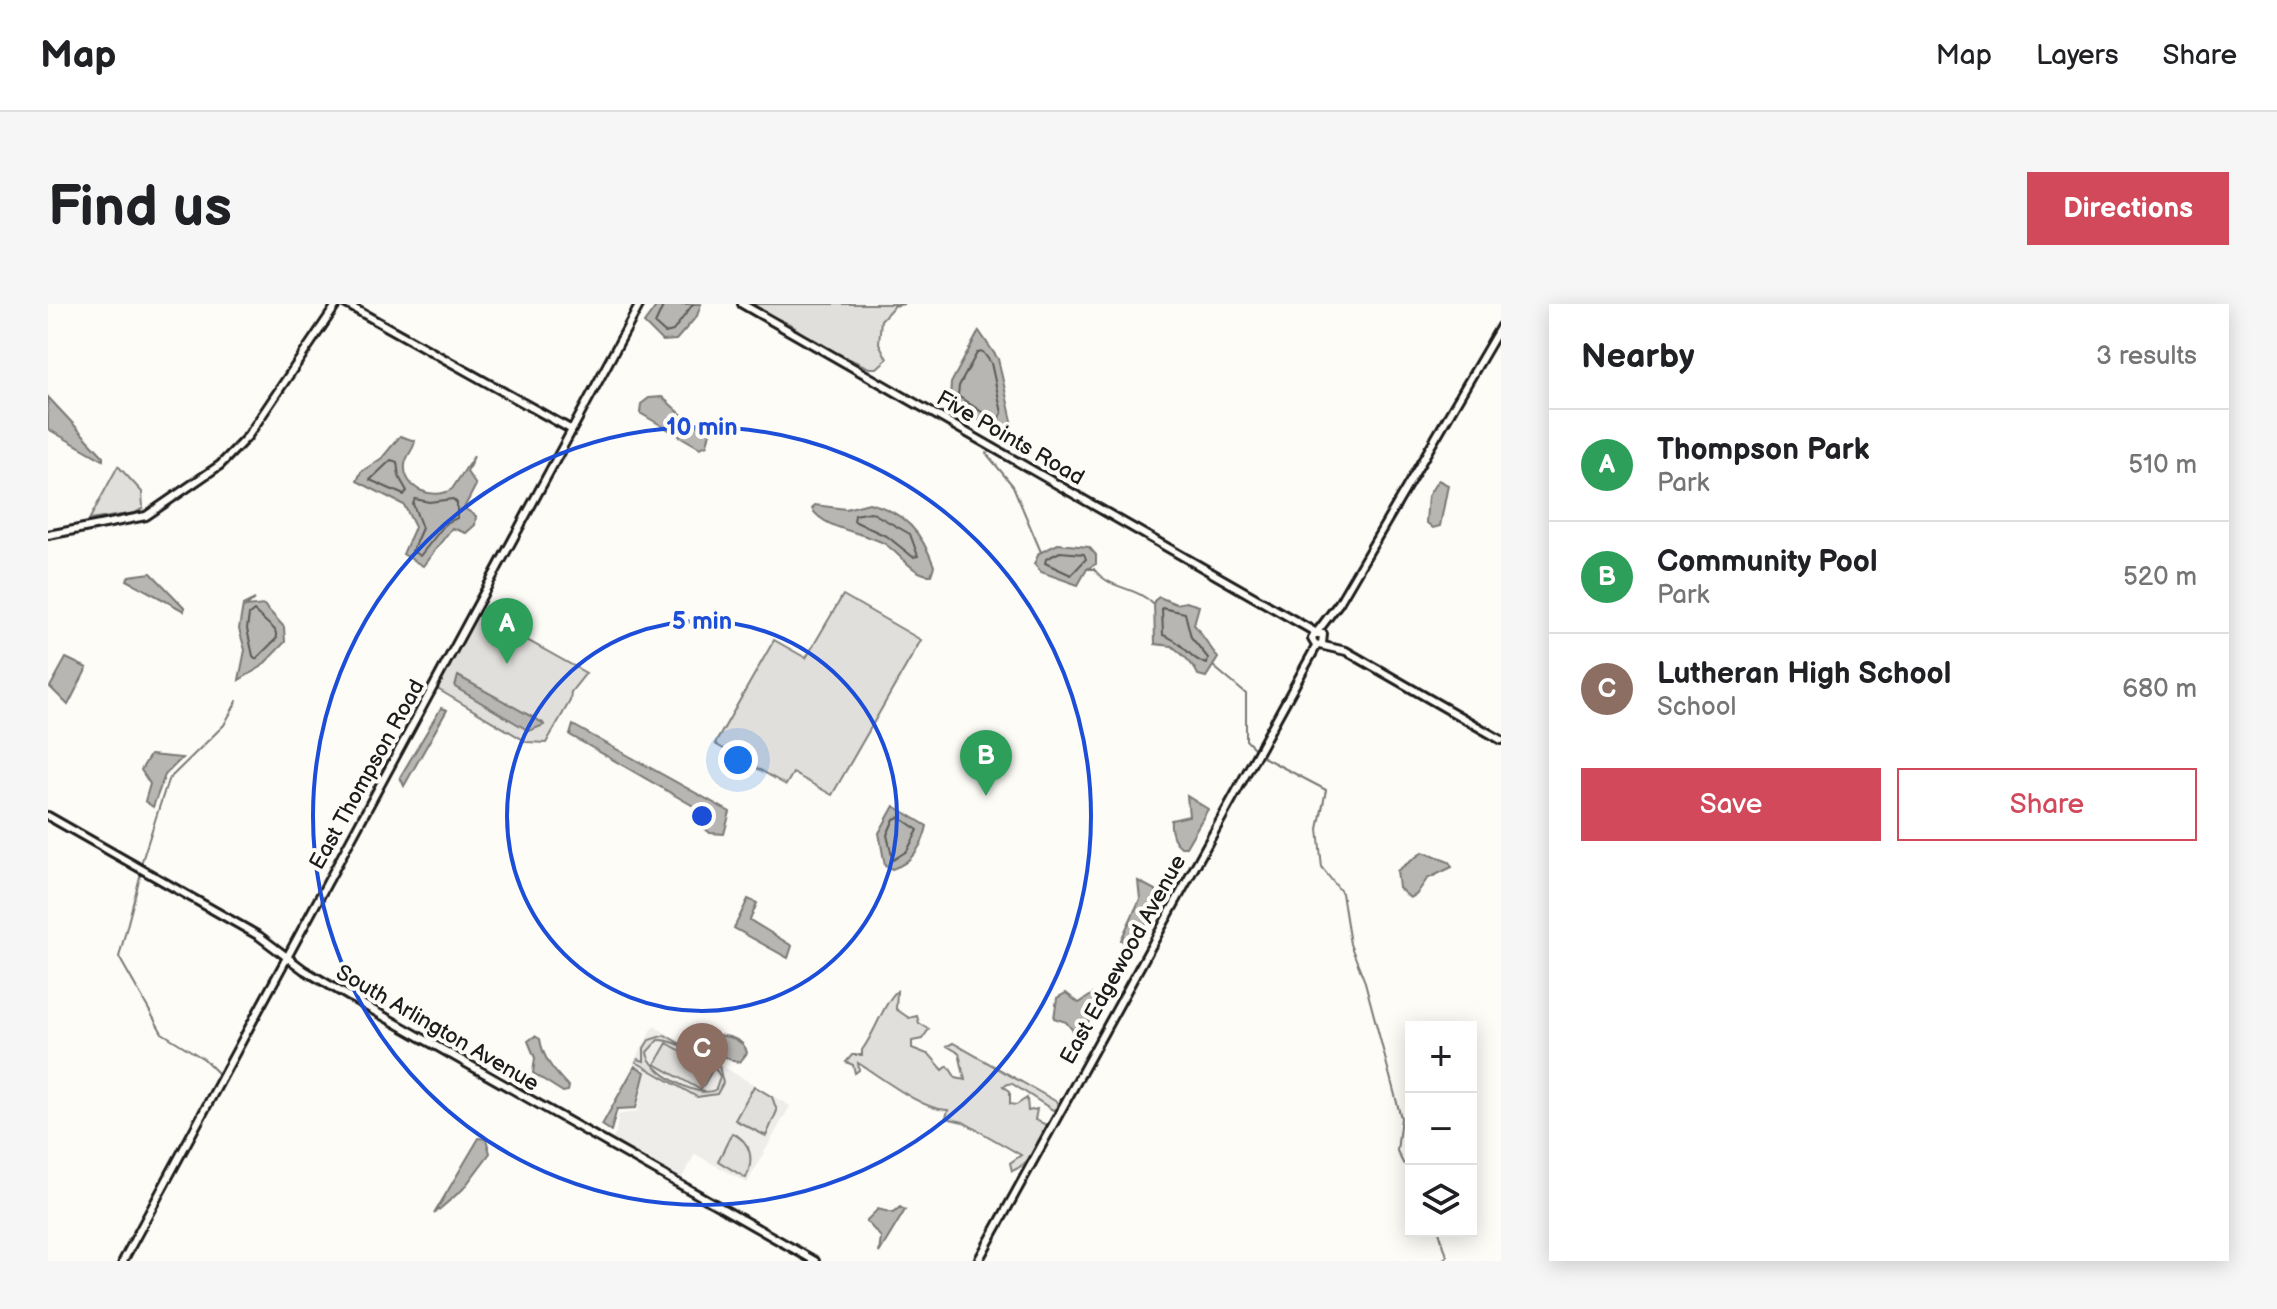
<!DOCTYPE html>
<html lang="en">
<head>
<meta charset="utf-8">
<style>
  body { margin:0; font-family:"Balsamiq Sans",sans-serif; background:#f6f6f6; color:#202124 }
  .controls { position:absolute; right:24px; bottom:24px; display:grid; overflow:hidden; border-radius:0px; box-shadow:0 4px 20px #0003 }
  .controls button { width:72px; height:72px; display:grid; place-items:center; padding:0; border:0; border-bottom:2px solid #e0e0e0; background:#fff; color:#202124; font:40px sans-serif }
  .you { position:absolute; left:690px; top:456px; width:28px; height:28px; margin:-20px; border:6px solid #fff; border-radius:50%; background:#1a73e8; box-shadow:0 0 0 12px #1a73e833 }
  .badge { display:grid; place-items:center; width:52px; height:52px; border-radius:50%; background:#d1495b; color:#fff; font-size:26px; font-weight:700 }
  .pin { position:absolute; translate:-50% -66px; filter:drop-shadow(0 2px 4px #0008) }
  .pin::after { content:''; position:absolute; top:42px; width:28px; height:24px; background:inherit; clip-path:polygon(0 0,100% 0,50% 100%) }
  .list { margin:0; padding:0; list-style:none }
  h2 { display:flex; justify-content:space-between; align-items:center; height:104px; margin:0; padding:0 32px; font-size:34px }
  h2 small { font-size:26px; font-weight:400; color:#757577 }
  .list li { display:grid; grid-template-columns:52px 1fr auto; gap:24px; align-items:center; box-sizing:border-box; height:112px; padding:0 32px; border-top:2px solid #e0e0e0 }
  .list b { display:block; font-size:30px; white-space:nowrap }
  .list p { margin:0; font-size:26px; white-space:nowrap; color:#757577 }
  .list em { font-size:26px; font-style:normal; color:#757577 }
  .actions { display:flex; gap:16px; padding:24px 32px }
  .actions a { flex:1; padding:18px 0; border:2px solid #d1495b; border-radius:0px; text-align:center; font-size:28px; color:#d1495b }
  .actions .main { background:#d1495b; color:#fff }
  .icon { flex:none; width:44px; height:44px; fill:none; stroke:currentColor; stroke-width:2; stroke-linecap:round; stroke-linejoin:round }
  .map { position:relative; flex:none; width:1453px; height:957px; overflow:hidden; border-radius:0px }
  header { display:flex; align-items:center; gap:48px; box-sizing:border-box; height:112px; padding:0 40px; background:#fff; border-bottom:2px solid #e0e0e0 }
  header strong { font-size:38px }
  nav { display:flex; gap:44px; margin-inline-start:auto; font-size:28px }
  .intro { display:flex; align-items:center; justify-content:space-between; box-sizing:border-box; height:192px; padding:0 48px }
  h1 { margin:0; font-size:56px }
  .button { padding:20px 36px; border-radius:0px; background:#d1495b; color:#fff; font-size:28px; font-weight:700 }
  main { display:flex; gap:48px; padding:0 48px }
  aside { flex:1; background:#fff; border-radius:0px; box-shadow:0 4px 20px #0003 }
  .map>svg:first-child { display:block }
  .built { fill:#eeede9 }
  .green { fill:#e0dfdb; stroke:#7e7e7c; stroke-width:2; fill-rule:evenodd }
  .water { fill:#b7b6b2; stroke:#797876; stroke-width:2 }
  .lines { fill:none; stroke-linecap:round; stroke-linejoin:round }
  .shore { stroke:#5a5a58; stroke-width:2 }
  .stream { stroke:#797876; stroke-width:2 }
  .secondary-casing { stroke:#1c1c1c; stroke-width:12 }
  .secondary { stroke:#fdfcf7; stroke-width:6 }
  .ring { fill:none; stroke:#1d4ed8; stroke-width:4 }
  .labels { text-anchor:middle; stroke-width:8; stroke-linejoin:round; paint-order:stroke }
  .street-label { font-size:22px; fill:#1c1c1c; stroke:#fdfcf7 }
  .centre { fill:#1d4ed8; stroke:#fdfcf7; stroke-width:4 }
  .ring-label { font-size:24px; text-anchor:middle; font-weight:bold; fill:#1d4ed8; stroke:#fdfcf7; stroke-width:8; stroke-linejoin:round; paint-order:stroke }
</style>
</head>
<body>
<header>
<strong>Map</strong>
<nav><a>Map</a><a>Layers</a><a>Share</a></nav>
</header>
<div class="intro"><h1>Find us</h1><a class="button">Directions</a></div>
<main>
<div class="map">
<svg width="1453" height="957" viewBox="0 0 1453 957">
  <rect width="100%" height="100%" fill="#fdfcf7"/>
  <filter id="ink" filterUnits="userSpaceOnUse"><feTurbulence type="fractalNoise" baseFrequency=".0125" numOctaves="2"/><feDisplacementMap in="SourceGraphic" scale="16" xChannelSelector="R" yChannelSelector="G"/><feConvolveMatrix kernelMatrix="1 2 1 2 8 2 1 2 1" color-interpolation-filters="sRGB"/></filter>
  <g filter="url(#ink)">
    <!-- built -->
    <path class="built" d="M 606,722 L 742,802 L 699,879 L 647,850 L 630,881 L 561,841 L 568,829 L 570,811 L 590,807 L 598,767 L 585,759 Z"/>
    <!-- green -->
    <path class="green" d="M 705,0 L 856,0 L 846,2 L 833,16 L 831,39 L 839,55 L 829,64 L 821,64 L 767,39 L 742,20 L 716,9 Z
      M 70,162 L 94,188 L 95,204 L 87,209 L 41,216 Z
      M 795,291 L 873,336 L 784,491 L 745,469 L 738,481 L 667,440 L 726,336 L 758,354 Z
      M 427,307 L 538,369 L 523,388 L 522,397 L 498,439 L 479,438 L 386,383 Z
      M 849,687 L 848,705 L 861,714 L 869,712 L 871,719 L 881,725 L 874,735 L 864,737 L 864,744 L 882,751 L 895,766 L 900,762 L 908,774 L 917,776 L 911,749 L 899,742 L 905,739 L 1009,798 L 1009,804 L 1005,806 L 963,779 L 955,782 L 962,787 L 962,800 L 968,801 L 979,794 L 980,807 L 989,805 L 987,816 L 999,821 C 995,837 981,861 964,867 L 962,859 L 973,851 L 915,818 L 898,814 L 900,806 C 875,807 832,772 810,759 L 811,766 L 807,769 L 805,761 L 798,758 L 804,751 L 814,751 L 814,746 C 827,729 836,698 849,687 Z
      M 617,731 L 671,762 L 675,779 L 669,790 L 649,793 L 588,758 L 590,755 L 596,757 L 596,744 L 601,736 ZM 610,736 C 627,735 666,757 672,773 L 668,785 C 652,797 600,767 599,748 Z
      M 619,739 L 665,765 L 653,786 L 607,760 Z
      M 706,782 L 724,793 L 729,807 L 718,832 L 687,816 Z
      M 684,829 C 704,838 706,856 698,874 L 670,857 Z"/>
    <!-- water -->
    <path class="water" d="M 610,0 L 653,0 L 649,12 L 628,36 L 614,37 L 596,19 Z
      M 931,27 L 950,55 L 964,117 L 962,127 L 932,117 L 902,95 L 903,79 Z
      M 0,93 L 55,152 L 55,156 L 0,125 Z
      M 614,93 L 641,117 L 662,128 L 659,141 L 652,144 L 592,109 L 593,100 L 601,94 Z
      M 352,132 L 367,137 C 366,146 358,151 357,161 C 355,185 385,197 404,185 L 426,152 L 419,168 L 428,181 L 416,204 L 428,212 L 427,221 L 418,229 L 404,224 L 375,262 L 355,250 L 367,223 L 356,201 L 309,177 L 313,168 L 334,154 Z
      M 1390,176 L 1400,181 L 1392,222 L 1385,224 L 1378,218 L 1380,192 Z
      M 821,199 C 857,208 874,229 886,262 L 883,271 C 866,272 851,249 837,240 C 817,228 777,226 764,205 L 767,201 L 798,205 Z
      M 1010,240 L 1041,243 L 1048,251 L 1048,260 L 1039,265 L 1030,281 L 993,268 L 986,260 L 991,249 Z
      M 103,269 L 136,303 L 136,307 L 79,276 L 81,272 Z
      M 1111,293 L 1128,300 L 1138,298 L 1151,302 L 1146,320 L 1170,354 L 1158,373 L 1150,371 C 1146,361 1133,349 1124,342 L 1107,340 L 1106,297 Z
      M 207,295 L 198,303 L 216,301 L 236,323 L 237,338 L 213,363 L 191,376 L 197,346 L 191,325 L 195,301 Z
      M 18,354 L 39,364 L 20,401 L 2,383 Z
      M 410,372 L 495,419 L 496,421 L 481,427 L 407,383 Z
      M 393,404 L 399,406 L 356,482 L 352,473 Z
      M 525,421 L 682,508 L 676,530 L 662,529 L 655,523 L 666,511 L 663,503 L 649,504 L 522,431 Z
      M 102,451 L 134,454 L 117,471 L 105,503 L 97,497 L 102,480 L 93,466 Z
      M 1139,492 L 1160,505 L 1138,543 L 1133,543 C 1124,536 1122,527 1123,516 L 1141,512 Z
      M 846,502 L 879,522 C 875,541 864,559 844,565 L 837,562 L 831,529 Z
      M 1375,548 L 1401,558 L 1404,563 L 1379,575 L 1368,591 L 1362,594 L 1351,584 L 1349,567 Z
      M 1090,577 L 1107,586 C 1112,603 1093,631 1080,641 L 1073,636 L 1092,595 Z
      M 700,595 L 709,599 L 702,616 L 744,642 L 740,654 L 686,624 Z
      M 1018,689 L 1031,699 L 1045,690 L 1053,696 L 1031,734 L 1018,718 L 1006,714 L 1009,694 Z
      M 646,729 C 663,732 695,728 699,749 L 692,758 L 685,757 L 644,734 Z
      M 487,732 L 492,735 C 495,756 508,769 521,783 L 520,787 L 515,788 L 485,769 L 487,754 L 480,737 Z
      M 587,762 L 597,768 L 588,804 L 569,805 L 563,827 L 554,821 Z
      M 431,834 L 438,835 L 442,849 L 415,885 L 386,910 Z
      M 852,903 L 857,906 L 831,949 L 833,933 L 818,917 L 830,905 L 845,909 Z"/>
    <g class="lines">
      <!-- shore -->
      <path class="shore" d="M 616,0 L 607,20 L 617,29 L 625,27 L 645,0
        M 935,48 L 943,59 L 954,109 L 951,114 L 934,108 L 910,92 L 911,82 L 929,49 Z
        M 343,156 L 349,158 L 351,173 L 359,187 L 356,191 L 322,176 Z
        M 367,195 L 381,198 L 405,195 L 409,199 L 409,214 L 398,219 L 372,252 L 364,247 L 374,224 L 365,200 Z
        M 823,208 L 862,230 L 870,252 L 865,253 L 840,233 L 806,217 L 807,211 Z
        M 1012,248 L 1036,250 L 1038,255 L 1023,271 L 997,259 L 998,255 Z
        M 1114,304 L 1137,309 L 1143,333 L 1160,354 L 1159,360 C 1142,356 1134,336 1115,331 Z
        M 206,307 L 227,326 L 229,334 L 208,355 L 205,352 L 199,325 L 201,311 Z
        M 851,513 L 870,526 L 859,547 L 845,556 L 839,531 L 846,515 Z"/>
      <!-- stream -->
      <path class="stream" d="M 938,149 L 965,182 L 993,248
        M 1039,265 L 1046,265 C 1061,286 1088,282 1105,300
        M 1165,362 L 1198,390 L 1198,436 L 1215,453 L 1278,486 L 1270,525 L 1274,564 L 1294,589 L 1302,640 L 1317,678 L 1353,814 L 1349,847 L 1355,859 L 1363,863
        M 93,560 L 120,476 L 176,421 L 189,397
        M 93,569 L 71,653 L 114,729 L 156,755 L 173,772
        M 1391,927 L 1399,952 L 1394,957"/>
      <!-- secondary casing -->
      <g class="secondary-casing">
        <path id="secondary" d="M 298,0 L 524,126
          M 694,0 L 1267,328
          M 0,231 L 98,212 L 172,161 L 200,132 L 289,0
          M 1269,328 L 1291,299 L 1453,22
          M 1274,340 L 1275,330 L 1266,330 L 1264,335 L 1267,340 L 1298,347 L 1453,436
          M 0,512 L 211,632 L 256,666 L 300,692 L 767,957
          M 75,957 L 592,0
          M 930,957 L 1269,341"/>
      </g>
      <!-- secondary -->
      <use href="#secondary" class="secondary"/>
    </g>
  </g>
  <!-- distance rings -->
  <g class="ring">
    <circle cx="654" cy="512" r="195"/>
    <circle cx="654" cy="512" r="389"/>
  </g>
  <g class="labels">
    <!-- street labels -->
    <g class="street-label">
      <text transform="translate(963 133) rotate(30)" y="8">Five Points Road</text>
      <text transform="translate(318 470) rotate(-61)" y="8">East Thompson Road</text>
      <text transform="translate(1074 655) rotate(-61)" y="8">East Edgewood Avenue</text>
      <text transform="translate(390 723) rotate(30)" y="8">South Arlington Avenue</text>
    </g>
  </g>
  <circle cx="654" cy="512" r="12" class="centre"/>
  <g class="ring-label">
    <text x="654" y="131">10 min</text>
    <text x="654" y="325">5 min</text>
  </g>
</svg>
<div class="controls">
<button>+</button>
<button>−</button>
<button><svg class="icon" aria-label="layers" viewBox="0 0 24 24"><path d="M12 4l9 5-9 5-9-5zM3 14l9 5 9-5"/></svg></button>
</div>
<div class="you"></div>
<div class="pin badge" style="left:459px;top:360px;background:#2e9e5b">A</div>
<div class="pin badge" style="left:938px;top:492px;background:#2e9e5b">B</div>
<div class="pin badge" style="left:654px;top:785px;background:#8d6e63">C</div>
</div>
<aside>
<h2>Nearby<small>3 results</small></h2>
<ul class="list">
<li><span class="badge" style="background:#2e9e5b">A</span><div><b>Thompson Park</b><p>Park</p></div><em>510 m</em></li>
<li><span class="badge" style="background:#2e9e5b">B</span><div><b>Community Pool</b><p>Park</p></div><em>520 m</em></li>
<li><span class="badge" style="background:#8d6e63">C</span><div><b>Lutheran High School</b><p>School</p></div><em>680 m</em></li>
</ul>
<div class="actions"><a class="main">Save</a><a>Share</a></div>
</aside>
</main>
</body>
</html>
